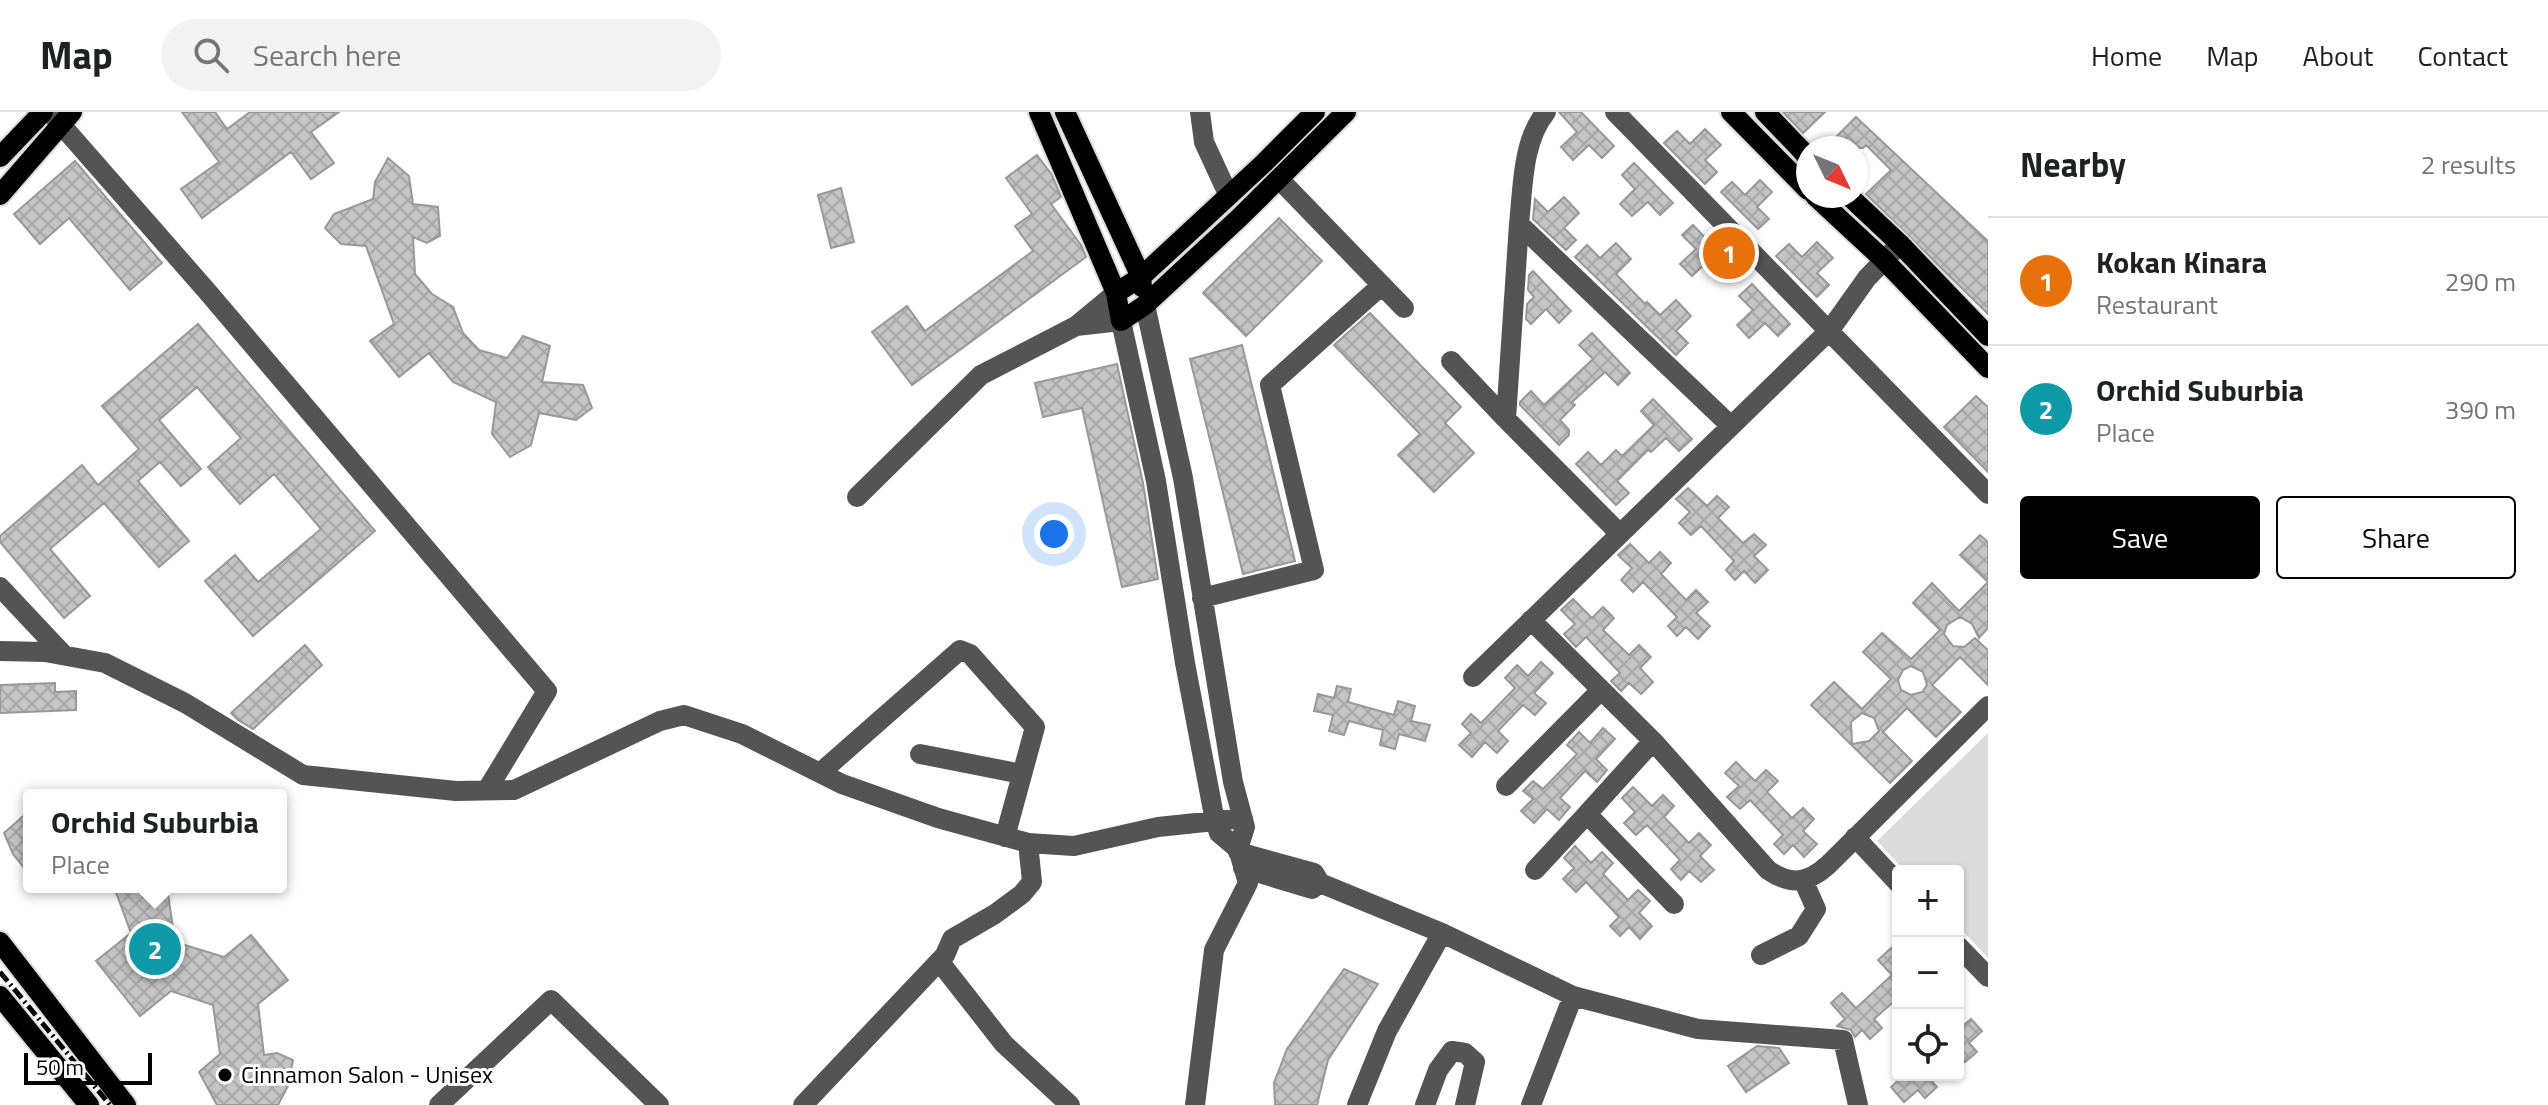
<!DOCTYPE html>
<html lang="en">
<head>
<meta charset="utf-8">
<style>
  body { margin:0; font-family:"Titillium Web",sans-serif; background:#f2f2f2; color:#202124 }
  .controls { position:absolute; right:24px; bottom:24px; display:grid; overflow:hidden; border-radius:8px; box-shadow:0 2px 6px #0004 }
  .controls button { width:72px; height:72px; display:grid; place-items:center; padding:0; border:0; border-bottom:2px solid #e0e0e0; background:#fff; color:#202124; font:40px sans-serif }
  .compass { position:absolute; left:1796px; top:24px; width:72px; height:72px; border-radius:50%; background:#fff; box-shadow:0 2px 6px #0004; rotate:133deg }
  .scale { position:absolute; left:24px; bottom:20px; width:128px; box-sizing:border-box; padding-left:8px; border:4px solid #000; border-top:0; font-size:22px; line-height:28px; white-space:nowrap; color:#000; -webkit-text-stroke:6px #fff; paint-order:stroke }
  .you { position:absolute; left:1054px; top:422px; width:28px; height:28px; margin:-20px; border:6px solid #fff; border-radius:50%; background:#1a73e8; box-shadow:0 0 0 12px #1a73e833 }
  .badge { display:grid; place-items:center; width:52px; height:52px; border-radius:50%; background:#000; color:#fff; font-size:26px; font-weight:700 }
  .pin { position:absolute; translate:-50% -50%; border:4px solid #fff; box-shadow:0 2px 8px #0006 }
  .popup { position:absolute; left:23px; top:677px; width:264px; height:104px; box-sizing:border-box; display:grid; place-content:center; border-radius:8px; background:#fff; filter:drop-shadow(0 2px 6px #0005); font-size:26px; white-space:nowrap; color:#757577 }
  .popup b { font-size:30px; color:#202124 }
  .popup::after { content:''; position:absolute; left:50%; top:100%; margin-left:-16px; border:16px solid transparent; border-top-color:#fff }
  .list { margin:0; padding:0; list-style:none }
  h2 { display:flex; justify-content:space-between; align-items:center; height:104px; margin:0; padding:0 32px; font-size:34px }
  h2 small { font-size:26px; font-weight:400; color:#757577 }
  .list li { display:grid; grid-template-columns:52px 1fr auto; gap:24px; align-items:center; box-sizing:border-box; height:128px; padding:0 32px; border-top:2px solid #e0e0e0 }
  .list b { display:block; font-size:30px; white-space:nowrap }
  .list p { margin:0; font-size:26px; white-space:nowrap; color:#757577 }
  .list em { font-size:26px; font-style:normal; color:#757577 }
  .actions { display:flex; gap:16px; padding:24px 32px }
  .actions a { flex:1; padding:18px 0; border:2px solid #000; border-radius:8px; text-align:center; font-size:28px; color:#000 }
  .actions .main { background:#000; color:#fff }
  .icon { flex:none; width:44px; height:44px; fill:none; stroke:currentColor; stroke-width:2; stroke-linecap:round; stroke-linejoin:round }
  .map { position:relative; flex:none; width:1988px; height:993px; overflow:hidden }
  header { display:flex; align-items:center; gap:48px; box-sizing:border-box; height:112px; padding:0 40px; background:#fff; border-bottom:2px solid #e0e0e0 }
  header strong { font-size:38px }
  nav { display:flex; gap:44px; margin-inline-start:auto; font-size:28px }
  .search { width:560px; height:72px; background:#f2f2f2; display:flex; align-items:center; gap:20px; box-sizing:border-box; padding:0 28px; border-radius:44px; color:#757577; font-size:30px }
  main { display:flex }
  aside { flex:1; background:#fff }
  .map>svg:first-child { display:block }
  .green { fill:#dbdbdb }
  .building { fill:url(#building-cross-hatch); stroke:#989898; stroke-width:2; fill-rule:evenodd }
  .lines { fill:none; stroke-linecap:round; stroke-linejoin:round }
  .major-casing { stroke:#dbdbdb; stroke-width:24 }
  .minor { stroke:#545454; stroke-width:20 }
  .major { stroke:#000; stroke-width:20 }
  .rail { stroke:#000; stroke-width:5; stroke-dasharray:12 4 2 4; stroke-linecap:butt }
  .poi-dot { fill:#000; stroke:#fff; stroke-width:3 }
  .labels { text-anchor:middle; stroke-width:6; stroke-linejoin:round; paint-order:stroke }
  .poi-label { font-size:24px; fill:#000; stroke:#fff; text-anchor:start }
</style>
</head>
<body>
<header>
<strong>Map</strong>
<div class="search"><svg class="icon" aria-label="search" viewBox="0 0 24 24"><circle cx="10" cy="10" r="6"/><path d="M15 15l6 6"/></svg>Search here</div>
<nav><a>Home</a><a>Map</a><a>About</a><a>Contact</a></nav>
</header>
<main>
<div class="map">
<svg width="1988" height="993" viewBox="0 0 1988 993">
  <defs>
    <pattern id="building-cross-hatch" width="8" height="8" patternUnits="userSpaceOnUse" patternTransform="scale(2)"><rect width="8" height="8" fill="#c4c4c4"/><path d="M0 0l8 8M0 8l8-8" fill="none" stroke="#a7a7a7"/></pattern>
  </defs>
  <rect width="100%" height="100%" fill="#fff"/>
  <!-- green -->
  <path class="green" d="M 1988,621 L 1988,846 L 1958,814 L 1958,759 L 1905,759 L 1877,729 Z"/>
  <!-- building -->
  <path class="building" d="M 182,0 L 215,0 L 227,17 L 250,0 L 339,0 L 311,20 L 334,51 L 311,67 L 291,40 L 202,106 L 181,77 L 219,50 Z
    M 1559,0 L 1581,0 L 1614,34 L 1602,46 L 1589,33 L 1573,48 L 1561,35 L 1577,20 Z
    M 1783,0 L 1825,0 L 1803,21 Z
    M 1856,5 L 1988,129 L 1988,202 L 1866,82 L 1891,58 L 1866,33 L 1863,36 L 1825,36 Z
    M 1705,17 L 1721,33 L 1705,48 L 1717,60 L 1705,72 L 1664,31 L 1677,19 L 1690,32 Z
    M 1037,43 L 1052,63 L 1061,85 L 1051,92 L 1081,133 L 1086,145 L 912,273 L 872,220 L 907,194 L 925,219 L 1033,139 L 1015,114 L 1032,102 L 1006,66 Z
    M 388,46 L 409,64 L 413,92 L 438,95 L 440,124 L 427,131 L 413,125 L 415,162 L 432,182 L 453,195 L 463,221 L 479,238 L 507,246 L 523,224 L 550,234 L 542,270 L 583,273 L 592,296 L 576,308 L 539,301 L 531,333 L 510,345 L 492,322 L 496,290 L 453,270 L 429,241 L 399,265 L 370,229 L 394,212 L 366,134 L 341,132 L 325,116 L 334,102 L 373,87 L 375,70 Z
    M 75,49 L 162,151 L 130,178 L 69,106 L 40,132 L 14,102 Z
    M 1634,51 L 1673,91 L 1660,103 L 1648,90 L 1632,104 L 1620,92 L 1635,77 L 1622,63 Z
    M 1760,68 L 1772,80 L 1757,95 L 1769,107 L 1758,117 L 1721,80 L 1732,70 L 1745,83 Z
    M 841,76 L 854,130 L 831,136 L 818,83 Z
    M 1564,85 L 1579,101 L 1564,116 L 1576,128 L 1566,138 L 1533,107 L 1535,87 L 1548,100 Z
    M 1279,106 L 1322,149 L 1246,224 L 1203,181 Z
    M 1693,113 L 1731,153 L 1721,163 L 1708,149 L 1692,164 L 1680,152 L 1696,137 L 1682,123 Z
    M 1817,130 L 1833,146 L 1817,161 L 1829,173 L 1817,185 L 1776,144 L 1789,132 L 1802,145 Z
    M 1616,131 L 1631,147 L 1616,162 L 1645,192 L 1647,190 L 1660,203 L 1676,188 L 1691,204 L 1676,219 L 1688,231 L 1676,243 L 1575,145 L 1587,133 L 1600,146 Z
    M 1533,159 L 1571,199 L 1559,211 L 1546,197 L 1531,212 L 1526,207 L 1527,192 L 1534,185 L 1528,178 L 1529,163 Z
    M 1752,172 L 1790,212 L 1778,224 L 1765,211 L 1749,226 L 1737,213 L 1753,198 L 1739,184 Z
    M 1370,201 L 1461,295 L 1445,311 L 1474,341 L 1434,380 L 1398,343 L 1420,322 L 1334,233 Z
    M 198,212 L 375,419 L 253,524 L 205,469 L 235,443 L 258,470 L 321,417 L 274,362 L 240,392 L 208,355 L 241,326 L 197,275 L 159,308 L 201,357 L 181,374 L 160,350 L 138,369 L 189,429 L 159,455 L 104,391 L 50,437 L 90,484 L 64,506 L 0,430 L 0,424 L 82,353 L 98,373 L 139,337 L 102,294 Z
    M 1592,221 L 1630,261 L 1618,273 L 1605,260 L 1572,290 L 1575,293 L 1560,308 L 1569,318 L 1569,323 L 1559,333 L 1520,293 L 1520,290 L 1531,279 L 1544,293 L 1560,278 L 1593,247 L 1579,233 Z
    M 1242,233 L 1295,449 L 1243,462 L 1190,247 Z
    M 1117,252 L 1143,371 L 1158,467 L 1122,475 L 1082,296 L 1043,305 L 1035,271 Z
    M 1976,284 L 1988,295 L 1988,360 L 1944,315 Z
    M 1653,287 L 1692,327 L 1679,339 L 1666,326 L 1651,340 L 1648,338 L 1617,369 L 1629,381 L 1616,393 L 1576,352 L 1588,340 L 1601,353 L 1616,338 L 1622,344 L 1654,313 L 1641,299 Z
    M 1688,376 L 1707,394 L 1717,384 L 1729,395 L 1718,406 L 1743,431 L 1754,422 L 1766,433 L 1754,444 L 1768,458 L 1755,471 L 1744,459 L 1735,468 L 1726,458 L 1734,449 L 1701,414 L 1691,423 L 1679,411 L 1690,400 L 1676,387 Z
    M 1980,423 L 1988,430 L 1988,516 L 1979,526 L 1972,512 L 1960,505 L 1947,513 L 1944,522 L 1953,534 L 1964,535 L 1975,526 L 1988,538 L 1988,573 L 1960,545 L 1932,573 L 1961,600 L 1936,625 L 1907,596 L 1883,620 L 1912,649 L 1890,671 L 1811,593 L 1834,570 L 1862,597 L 1891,567 L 1863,540 L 1882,521 L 1911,547 L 1940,518 L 1913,491 L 1932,471 L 1959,499 L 1988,470 L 1960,443 ZM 1911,554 L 1923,560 L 1927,573 L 1922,580 L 1911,583 L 1901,578 L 1898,568 L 1903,558 ZM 1862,601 L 1874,606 L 1879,619 L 1869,629 L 1852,632 L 1851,610 Z
    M 1630,432 L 1649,451 L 1660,440 L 1671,451 L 1661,462 L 1686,488 L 1696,478 L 1708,490 L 1696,501 L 1710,514 L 1698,527 L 1686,515 L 1677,524 L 1668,514 L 1677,505 L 1643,470 L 1633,480 L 1621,468 L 1632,456 L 1618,443 Z
    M 1573,487 L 1592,506 L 1603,495 L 1614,506 L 1603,518 L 1629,543 L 1639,533 L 1651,545 L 1640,556 L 1653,570 L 1641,582 L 1629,571 L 1621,579 L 1611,569 L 1620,561 L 1586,525 L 1576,535 L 1564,522 L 1575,512 L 1561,498 Z
    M 305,533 L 322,553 L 253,617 L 238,608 L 231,601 Z
    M 1541,550 L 1553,561 L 1534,581 L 1546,591 L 1535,603 L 1523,593 L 1498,619 L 1508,629 L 1497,641 L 1485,630 L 1472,645 L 1459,633 L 1471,621 L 1462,612 L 1471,602 L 1481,611 L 1515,576 L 1505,566 L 1517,553 L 1528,564 Z
    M 55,571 L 55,580 L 76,579 L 76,598 L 0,601 L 0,573 Z
    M 1337,574 L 1351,577 L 1348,590 L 1394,603 L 1398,589 L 1415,594 L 1411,609 L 1430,613 L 1425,629 L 1399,622 L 1395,637 L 1380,633 L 1383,618 L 1349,609 L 1344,623 L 1329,619 L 1333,603 L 1314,599 L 1318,582 L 1334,586 Z
    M 1603,616 L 1615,627 L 1596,647 L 1607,658 L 1597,670 L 1585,659 L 1560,686 L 1570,695 L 1559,708 L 1547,697 L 1534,711 L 1521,699 L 1533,687 L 1523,679 L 1533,669 L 1543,677 L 1577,642 L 1567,633 L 1579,620 L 1590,631 Z
    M 1736,650 L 1755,669 L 1766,658 L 1778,669 L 1767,680 L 1792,706 L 1803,696 L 1814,707 L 1803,719 L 1817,732 L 1804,745 L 1793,733 L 1784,742 L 1774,732 L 1783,723 L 1750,688 L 1740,697 L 1727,685 L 1739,674 L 1725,661 Z
    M 1633,675 L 1652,694 L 1663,683 L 1674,694 L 1664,705 L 1689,731 L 1699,721 L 1711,733 L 1700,744 L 1714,758 L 1701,770 L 1689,759 L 1681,768 L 1671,757 L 1680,748 L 1647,713 L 1636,723 L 1624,711 L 1635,700 L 1622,686 Z
    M 29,699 L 29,762 L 13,742 L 4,721 Z
    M 1575,734 L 1591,751 L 1602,740 L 1613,751 L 1603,762 L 1628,788 L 1638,778 L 1650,789 L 1639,801 L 1652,814 L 1640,827 L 1629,815 L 1620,824 L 1610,814 L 1619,805 L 1586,770 L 1576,780 L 1563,767 L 1574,756 L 1564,746 Z
    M 114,775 L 167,775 L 175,830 L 224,845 L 251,823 L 288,868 L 258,892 L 264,943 L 277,941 L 293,948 L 288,974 L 278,993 L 217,993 L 199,960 L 220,942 L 213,893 L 171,879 L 140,904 L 96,849 L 131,821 Z
    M 1891,836 L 1898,844 L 1898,886 L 1874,907 L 1882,916 L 1870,927 L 1862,918 L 1855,925 L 1851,918 L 1837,914 L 1845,907 L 1831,891 L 1842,881 L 1856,896 L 1892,863 L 1878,848 Z
    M 1344,857 L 1378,872 L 1328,948 L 1317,993 L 1275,993 L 1274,971 L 1287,937 Z
    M 1971,907 L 1982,919 L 1969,931 L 1977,940 L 1965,950 L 1958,942 L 1958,918 Z
    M 1757,934 L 1779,936 L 1789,951 L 1746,980 L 1728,954 Z
    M 1904,963 L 1934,963 L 1930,967 L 1937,975 L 1925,986 L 1918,978 L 1904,990 L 1891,975 Z"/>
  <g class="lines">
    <!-- major casing -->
    <g class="major-casing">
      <path id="major" d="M 1039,0 L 1116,181 L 1121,209 L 1145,193 L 1239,106 L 1346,0
        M 1065,0 L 1141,165 L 1142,175
        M 1731,0 L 1808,78
        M 1765,0 L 1808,45
        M 0,45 L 43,0
        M 0,83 L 72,0
        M 1815,84 L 1884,148 L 1988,256
        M 1849,84 L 1900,132 L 1988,224
        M 1116,181 L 1141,165 L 1264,51 L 1315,0
        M 0,830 L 126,993
        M 0,884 L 89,993"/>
    </g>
    <!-- minor -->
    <path class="minor" d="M 50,0 L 206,178 L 547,579 L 487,678
      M 1200,0 L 1204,30 L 1228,82
      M 1615,0 L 1988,382
      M 1280,68 L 1404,196
      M 1519,112 C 1523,76 1522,29 1546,0
      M 1145,193 L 1183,366 L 1233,670 L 1245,715 L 1238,737
      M 1076,214 L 1121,209 L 1156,369 L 1185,551 L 1215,709 L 1219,721 L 1238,737 L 1248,771 L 1214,838 L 1195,993
      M 1451,249 L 1506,307
      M 857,385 L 981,263 L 1076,214 L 1116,181
      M 1620,422 L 1506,307 L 1519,112 L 1731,314
      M 0,475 L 64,543
      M 1202,486 L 1314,458 L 1270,273 L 1382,173
      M 1531,508 L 1653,629 L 1768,758 C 1791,774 1808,771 1828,753 L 1988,594
      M 0,539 L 45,540 L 105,551 L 185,591 L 303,663 L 456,679 L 514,678 L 660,609 L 684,603 L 742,622 L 842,672 L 938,706 L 1028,731 L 1074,734 L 1158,715 L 1243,706
      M 1473,565 L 1830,218 L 1867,166 L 1900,132
      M 1653,629 L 1587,702 L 1674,792
      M 920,642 L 1022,662
      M 820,661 L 960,538 L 970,542 L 1035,615 L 1005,725
      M 1506,674 L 1601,578
      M 1855,725 L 1898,771
      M 1238,740 L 1314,761 L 1320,771 L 1442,821 L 1573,884 L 1698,917 L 1843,928 L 1858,993
      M 1243,756 L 1312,777 L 1320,771
      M 1535,758 L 1587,702
      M 1958,834 L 1988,865
      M 1761,843 L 1799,824 L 1816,797 L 1804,770
      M 939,849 L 1004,932 L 1070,993
      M 439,993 L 551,888 L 659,993
      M 803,993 L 945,843 L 952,827 L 995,802 L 1022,782 L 1032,770 L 1028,731
      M 1357,993 L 1387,919 L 1442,821
      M 1425,993 L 1438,958 L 1452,939 L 1465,941 L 1475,950 L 1465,993
      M 1531,993 L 1573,884"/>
    <!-- major -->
    <use href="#major" class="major"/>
    <!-- rail -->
    <path class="rail" d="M 0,860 L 110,993"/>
  </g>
  <!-- markers -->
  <circle class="poi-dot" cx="225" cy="963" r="8"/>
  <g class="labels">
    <!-- poi labels -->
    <g class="poi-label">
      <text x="241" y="971">Cinnamon Salon - Unisex</text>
    </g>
  </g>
</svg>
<div class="controls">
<button>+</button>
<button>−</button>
<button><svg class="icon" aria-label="locate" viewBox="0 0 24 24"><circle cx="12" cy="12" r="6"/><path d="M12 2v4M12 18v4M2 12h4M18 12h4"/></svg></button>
</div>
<svg class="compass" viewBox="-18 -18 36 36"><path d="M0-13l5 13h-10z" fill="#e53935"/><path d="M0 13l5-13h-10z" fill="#757577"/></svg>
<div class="scale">50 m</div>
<div class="you"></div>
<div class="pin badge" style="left:1729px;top:141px;background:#e8710a">1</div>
<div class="pin badge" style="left:155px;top:837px;background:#0f9aa8">2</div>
<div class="popup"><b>Orchid Suburbia</b>Place</div>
</div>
<aside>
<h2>Nearby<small>2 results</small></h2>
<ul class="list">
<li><span class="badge" style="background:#e8710a">1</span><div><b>Kokan Kinara</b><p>Restaurant</p></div><em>290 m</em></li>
<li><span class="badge" style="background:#0f9aa8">2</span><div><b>Orchid Suburbia</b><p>Place</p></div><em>390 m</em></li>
</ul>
<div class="actions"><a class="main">Save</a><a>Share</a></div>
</aside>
</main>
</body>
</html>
